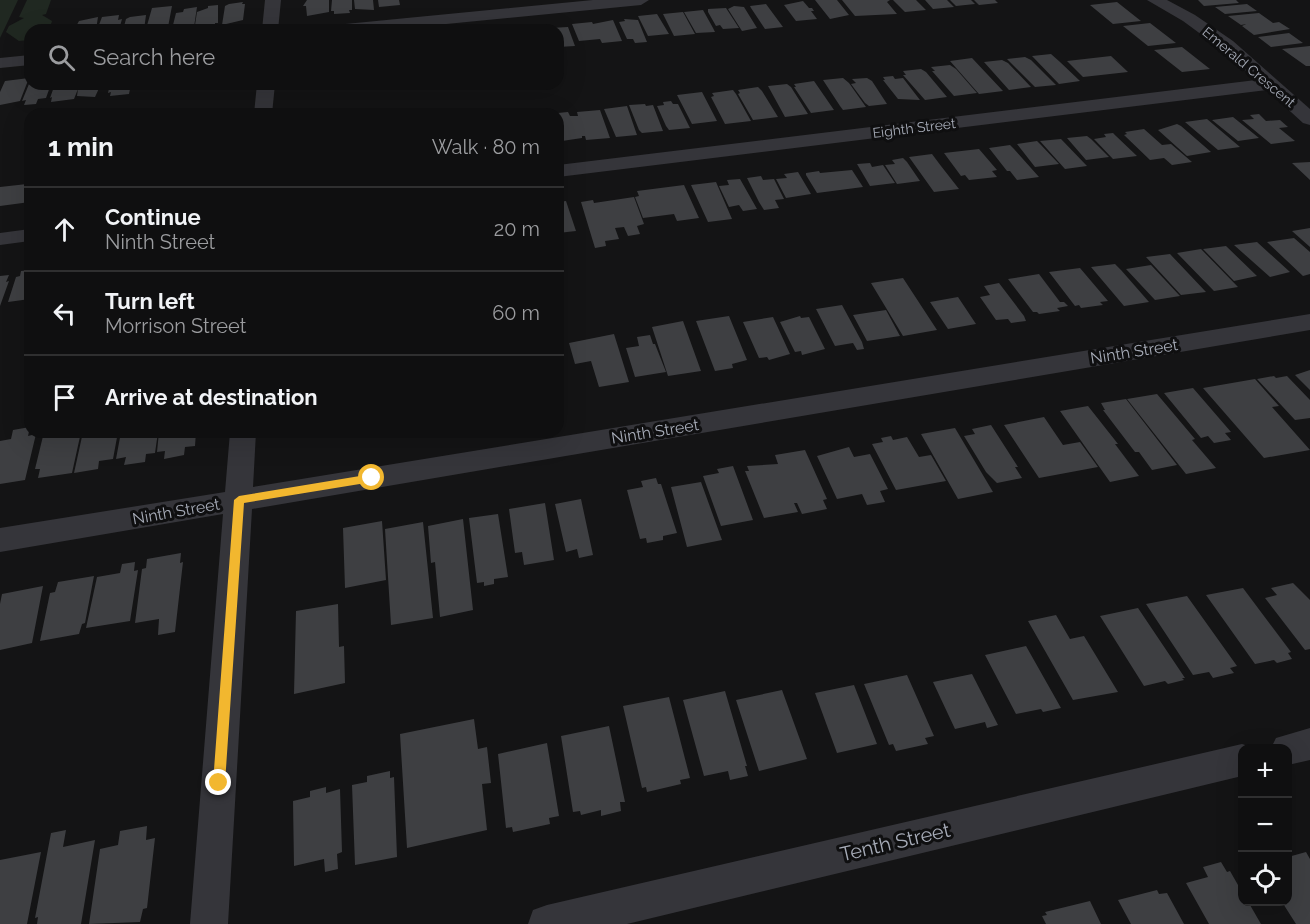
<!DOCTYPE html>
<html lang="en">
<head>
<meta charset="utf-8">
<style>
  body { margin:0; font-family:Raleway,sans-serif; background:#181819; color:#f1f3f6 }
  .controls { position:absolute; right:18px; bottom:18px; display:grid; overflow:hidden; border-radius:12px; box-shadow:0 6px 24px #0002 }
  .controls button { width:54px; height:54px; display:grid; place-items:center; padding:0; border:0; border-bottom:2px solid #2f2f30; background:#0f0f10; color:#f1f3f6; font:30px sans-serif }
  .stop { position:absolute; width:18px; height:18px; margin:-14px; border:4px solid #f2b72f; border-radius:50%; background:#fff }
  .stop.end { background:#f2b72f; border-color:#fff; box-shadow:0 2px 6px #0008 }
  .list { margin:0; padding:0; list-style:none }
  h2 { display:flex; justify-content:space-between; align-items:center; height:78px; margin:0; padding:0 24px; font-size:26px }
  h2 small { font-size:20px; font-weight:400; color:#9b9c9f }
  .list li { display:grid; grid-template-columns:39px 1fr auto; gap:18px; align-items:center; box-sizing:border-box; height:84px; padding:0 24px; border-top:2px solid #2f2f30 }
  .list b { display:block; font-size:22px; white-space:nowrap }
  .list p { margin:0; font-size:20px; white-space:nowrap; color:#9b9c9f }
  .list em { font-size:20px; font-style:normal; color:#9b9c9f }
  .icon { flex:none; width:33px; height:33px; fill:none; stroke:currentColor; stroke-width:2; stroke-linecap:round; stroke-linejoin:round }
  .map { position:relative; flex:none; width:1310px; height:924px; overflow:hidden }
  .search { position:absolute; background:#0f0f10; box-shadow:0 6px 24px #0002; left:24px; top:24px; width:540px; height:66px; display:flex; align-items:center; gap:15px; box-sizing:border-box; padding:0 21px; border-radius:18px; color:#9b9c9f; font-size:22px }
  .panel { position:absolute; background:#0f0f10; box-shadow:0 6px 24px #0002; left:24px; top:108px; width:540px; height:330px; border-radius:18px }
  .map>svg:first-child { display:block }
  .green { fill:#202821 }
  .building { fill:#3e3f42 }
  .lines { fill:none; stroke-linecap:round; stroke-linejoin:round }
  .street { fill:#35353a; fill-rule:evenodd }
  .route { fill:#f2b72f }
  .labels { text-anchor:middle; stroke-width:6; stroke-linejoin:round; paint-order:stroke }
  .far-street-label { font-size:14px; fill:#a5aab6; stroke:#0f0f10 }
  .street-label { font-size:16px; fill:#a5aab6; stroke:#0f0f10 }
  .near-street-label { font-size:20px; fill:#a5aab6; stroke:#0f0f10 }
</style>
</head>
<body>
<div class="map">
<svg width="1310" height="924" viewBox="0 0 1310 924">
  <rect width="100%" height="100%" fill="#141415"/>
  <!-- green -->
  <path class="green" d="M 0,0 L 18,0 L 0,38 Z
    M 27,0 L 51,0 L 46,14 L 42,15 L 52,21 L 49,30 L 30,30 L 30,40 L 19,41 L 6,32 L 9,26 L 24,18 L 19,17 Z"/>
  <!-- building -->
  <path class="building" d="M 307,0 L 329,0 L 329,12 L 307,16 L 306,6 L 303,6 Z
    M 332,0 L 352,0 L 352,10 L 349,10 L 350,13 L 334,14 L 334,11 L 331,11 Z
    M 354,0 L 373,0 L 374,10 L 355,9 Z
    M 378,0 L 399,0 L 400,5 L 379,7 Z
    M 815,0 L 837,0 L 849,15 L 830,19 Z
    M 842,0 L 890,0 L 887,2 L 897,14 L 855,16 Z
    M 893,0 L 916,0 L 926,10 L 905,12 Z
    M 925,0 L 947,0 L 954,7 L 933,9 Z
    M 950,0 L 971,0 L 975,4 L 956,6 Z
    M 974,0 L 995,0 L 998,3 L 979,5 Z
    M 1198,0 L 1236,0 L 1239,3 L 1204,6 Z
    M 803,1 L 809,8 L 812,8 L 814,11 L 811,11 L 817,19 L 796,21 L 784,5 Z
    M 243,2 L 242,4 L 245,4 L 243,20 L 222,25 L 225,6 L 229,4 Z
    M 1117,2 L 1141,21 L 1113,24 L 1090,5 Z
    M 766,4 L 783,27 L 765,29 L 751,8 L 750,6 Z
    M 1247,4 L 1257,11 L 1225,14 L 1215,7 Z
    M 218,5 L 218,23 L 215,23 L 215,26 L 195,25 L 197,12 L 208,8 L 208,6 Z
    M 172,6 L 168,27 L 146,29 L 152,8 Z
    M 734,6 L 744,7 L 757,28 L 742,31 L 728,9 Z
    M 197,7 L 194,27 L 172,29 L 176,13 L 183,12 L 184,9 Z
    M 726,8 L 739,28 L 723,29 L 720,25 L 716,26 L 708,12 L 708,9 Z
    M 703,10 L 713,28 L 715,32 L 696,33 L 684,12 Z
    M 683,12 L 695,34 L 674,36 L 663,14 Z
    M 1259,13 L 1273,23 L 1279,22 L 1290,29 L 1254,35 L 1242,26 L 1246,24 L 1241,25 L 1228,16 Z
    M 657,14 L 669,34 L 648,36 L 638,16 Z
    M 119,15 L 118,20 L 122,19 L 119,30 L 97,30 L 102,17 Z
    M 146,15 L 144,30 L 123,30 L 126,19 L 130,17 Z
    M 98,17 L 96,30 L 74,30 L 79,21 Z
    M 624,19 L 638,20 L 647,42 L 635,43 L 633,39 L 627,39 L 619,22 L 625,21 Z
    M 613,20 L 622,41 L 602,43 L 600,39 L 579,41 L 572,24 L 592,22 L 593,24 Z
    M 1150,23 L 1176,43 L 1148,46 L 1123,26 Z
    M 568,27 L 575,46 L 558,47 L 558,30 L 551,28 Z
    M 1289,33 L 1303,43 L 1271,47 L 1258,37 Z
    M 1310,46 L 1310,66 L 1306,66 L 1282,49 Z
    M 1182,47 L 1210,69 L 1182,72 L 1154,50 Z
    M 1051,54 L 1060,62 L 1080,81 L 1059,84 L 1032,56 Z
    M 1111,56 L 1128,72 L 1083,77 L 1067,61 Z
    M 1025,57 L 1031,60 L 1056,85 L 1035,87 L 1007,59 Z
    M 972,58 L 1003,91 L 979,94 L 950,61 Z
    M 1002,60 L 1008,63 L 1031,87 L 1009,90 L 984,62 Z
    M 950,65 L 956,69 L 977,93 L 954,96 L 932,71 L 935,71 L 931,67 Z
    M 921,69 L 926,72 L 947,97 L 925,100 L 903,75 L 906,75 L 903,71 Z
    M 893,76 L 895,79 L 903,78 L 920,100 L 898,99 L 883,80 L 885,80 L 883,77 Z
    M 29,78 L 20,101 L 0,105 L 0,92 L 5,81 Z
    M 843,78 L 849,83 L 866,107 L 843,110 L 840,106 L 823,80 Z
    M 867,78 L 872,81 L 887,104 L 869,106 L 865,103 L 851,84 L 856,83 L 852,79 Z
    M 814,81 L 834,110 L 811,113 L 794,87 L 796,87 L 794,84 Z
    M 29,84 L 51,84 L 46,98 L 38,99 L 36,104 L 24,105 L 26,100 L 22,101 Z
    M 55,84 L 101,84 L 95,97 L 77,96 L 78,89 L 74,99 L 51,102 L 52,97 L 50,98 Z
    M 110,84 L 131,84 L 129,94 L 110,96 L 111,92 L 108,93 Z
    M 787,84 L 791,87 L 808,114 L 785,117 L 768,86 Z
    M 758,87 L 762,91 L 778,117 L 753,120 L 738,94 L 740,93 L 738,90 Z
    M 733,90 L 736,94 L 751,121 L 725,124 L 711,97 L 714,96 L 712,93 Z
    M 702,92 L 717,121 L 692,124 L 677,95 Z
    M 671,101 L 673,104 L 678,104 L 690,128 L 669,130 L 666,126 L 657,106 L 664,105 L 663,102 Z
    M 645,104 L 646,106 L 653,105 L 663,131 L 642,133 L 639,130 L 629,105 Z
    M 627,106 L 637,135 L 616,137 L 604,109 Z
    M 600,110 L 610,138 L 586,140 L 585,136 L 582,136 L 582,138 L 562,141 L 558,128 L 558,118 L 560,118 L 558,113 L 568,112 L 570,116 L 578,116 L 577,112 Z
    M 1259,114 L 1266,121 L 1280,120 L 1288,127 L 1279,128 L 1295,141 L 1271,144 L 1242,120 L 1254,119 L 1250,115 Z
    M 1233,117 L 1259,138 L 1238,141 L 1212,120 Z
    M 1207,119 L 1240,147 L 1218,150 L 1185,122 Z
    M 1177,124 L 1181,126 L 1211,152 L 1187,156 L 1158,130 Z
    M 1144,129 L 1162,145 L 1171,144 L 1192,162 L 1172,165 L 1164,158 L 1150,160 L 1124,135 L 1127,134 L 1125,132 Z
    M 1113,133 L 1116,136 L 1137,156 L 1113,159 L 1094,139 L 1106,137 L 1104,134 Z
    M 1087,136 L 1091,139 L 1109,157 L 1086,160 L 1067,138 Z
    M 1061,139 L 1087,166 L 1065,169 L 1040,141 Z
    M 1037,141 L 1041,145 L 1059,164 L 1035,167 L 1017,144 Z
    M 1010,145 L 1014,149 L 1039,177 L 1017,180 L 1010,171 L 1007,171 L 989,148 Z
    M 979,149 L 997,170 L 992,171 L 997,177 L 969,180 L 965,175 L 961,176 L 944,153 Z
    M 932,154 L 941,166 L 959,189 L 934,192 L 909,157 Z
    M 903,158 L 907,162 L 920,181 L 897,184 L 885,165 L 895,164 L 892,160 Z
    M 1310,162 L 1310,180 L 1292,163 Z
    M 870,163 L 872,167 L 883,165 L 895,183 L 870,186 L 857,164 Z
    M 852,170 L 863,187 L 817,193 L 806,175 L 806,173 L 819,171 L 820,173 Z
    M 798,172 L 811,194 L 786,198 L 776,179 L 787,178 L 784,174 Z
    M 761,176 L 763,180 L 774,179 L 784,199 L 775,200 L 779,208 L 764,210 L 759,202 L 747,178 Z
    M 30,177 L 30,202 L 0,206 L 0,187 L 27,184 Z
    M 740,179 L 757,209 L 743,211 L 739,205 L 729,207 L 719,186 L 729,185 L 727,180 Z
    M 716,182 L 732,219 L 708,222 L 691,185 Z
    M 684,185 L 699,218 L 677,221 L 674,214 L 643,218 L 635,197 L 639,196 L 637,191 Z
    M 634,197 L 644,224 L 637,226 L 640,234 L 628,236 L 624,227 L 615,228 L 619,239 L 605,241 L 606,246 L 595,248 L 581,202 L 593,200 L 594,203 Z
    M 566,201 L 576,231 L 558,233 L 558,202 Z
    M 1310,228 L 1310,247 L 1292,231 Z
    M 1294,238 L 1310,252 L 1310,274 L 1303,276 L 1267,242 Z
    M 1257,242 L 1290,272 L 1270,277 L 1234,245 Z
    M 1226,246 L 1257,276 L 1234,281 L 1203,249 Z
    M 1201,249 L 1238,287 L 1214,291 L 1177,253 Z
    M 1170,254 L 1206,292 L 1181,295 L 1146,257 Z
    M 1115,264 L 1121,270 L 1149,302 L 1124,306 L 1091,267 Z
    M 1151,265 L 1180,296 L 1155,300 L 1126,269 Z
    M 1080,268 L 1108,301 L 1100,302 L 1103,305 L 1081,308 L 1079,305 L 1075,306 L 1049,272 Z
    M 30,270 L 30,299 L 8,302 L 16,277 L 20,276 L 21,271 Z
    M 1039,274 L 1060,302 L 1064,302 L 1068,306 L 1057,308 L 1060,311 L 1039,314 L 1037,312 L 1033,312 L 1008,279 Z
    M 9,275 L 6,282 L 9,281 L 0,306 L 0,276 Z
    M 903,278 L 937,330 L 903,336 L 871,283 Z
    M 999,283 L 1024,316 L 1026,321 L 1011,323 L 1008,319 L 996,320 L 980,297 L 990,295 L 984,286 Z
    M 958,297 L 976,324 L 948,329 L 930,302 Z
    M 842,305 L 862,342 L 864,349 L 857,350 L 853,343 L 835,346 L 816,309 Z
    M 886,310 L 900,336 L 867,341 L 853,315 Z
    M 729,316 L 747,360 L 732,364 L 733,368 L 715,371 L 696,321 Z
    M 800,316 L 801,318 L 809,317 L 825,349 L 802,355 L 801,351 L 795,352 L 780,322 Z
    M 773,317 L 790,354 L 769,360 L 767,357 L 759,358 L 743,322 Z
    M 683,321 L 701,371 L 668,376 L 652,327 Z
    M 614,334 L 629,382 L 599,387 L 591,361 L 575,364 L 569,343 Z
    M 650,335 L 653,344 L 655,344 L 666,372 L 635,377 L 626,348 L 639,346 L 637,337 Z
    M 1310,370 L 1310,390 L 1295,375 Z
    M 1274,376 L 1276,378 L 1287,376 L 1310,400 L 1310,418 L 1295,420 L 1257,379 Z
    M 1255,379 L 1279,406 L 1272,407 L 1310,450 L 1264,458 L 1203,388 Z
    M 1193,388 L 1231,432 L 1225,433 L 1231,440 L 1214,443 L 1208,436 L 1201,438 L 1164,393 Z
    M 1157,394 L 1195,439 L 1192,440 L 1216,468 L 1186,474 L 1127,399 Z
    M 1126,399 L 1177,465 L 1152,470 L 1139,452 L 1135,452 L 1103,410 L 1105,410 L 1101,403 Z
    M 1088,406 L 1118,444 L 1115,444 L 1139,476 L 1110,482 L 1060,411 Z
    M 1044,417 L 1063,445 L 1080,442 L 1098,467 L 1039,478 L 1004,425 Z
    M 991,425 L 1018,467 L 1015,467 L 1022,478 L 997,483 L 986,472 L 964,436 L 975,434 L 972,429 Z
    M 30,427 L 28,436 L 36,434 L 25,480 L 0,484 L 0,441 L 11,439 L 13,430 Z
    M 955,428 L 993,492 L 958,499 L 921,434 Z
    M 44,432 L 81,432 L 72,473 L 38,478 L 40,469 L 35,469 Z
    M 83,432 L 118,432 L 113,459 L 99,461 L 98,469 L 74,473 Z
    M 121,432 L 158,432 L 155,453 L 146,454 L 145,462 L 124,465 L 126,457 L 116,459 Z
    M 159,432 L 196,432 L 195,446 L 185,447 L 184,455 L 164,459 L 165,451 L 157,452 Z
    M 891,436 L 893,440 L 907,437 L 919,457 L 931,455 L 946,481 L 896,490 L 872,444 L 883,442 L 881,438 Z
    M 849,447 L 854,457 L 870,454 L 888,489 L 880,491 L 885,502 L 867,505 L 862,494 L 837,499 L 817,456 Z
    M 805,450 L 827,499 L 823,500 L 827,509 L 802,514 L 797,503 L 794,503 L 798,512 L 764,518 L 745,471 L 749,471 L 747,466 L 778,464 L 775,455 Z
    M 733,466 L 753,520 L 721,526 L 703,476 L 719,473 L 717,469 Z
    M 656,478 L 658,484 L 661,484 L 677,533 L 663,536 L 663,540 L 647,543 L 646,538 L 640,539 L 627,490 L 643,487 L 641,481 Z
    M 701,482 L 722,540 L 687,547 L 671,487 Z
    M 581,499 L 593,555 L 579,558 L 577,549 L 566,552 L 555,504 Z
    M 545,503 L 554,560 L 524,565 L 522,552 L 515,553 L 509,509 Z
    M 498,514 L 508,577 L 494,579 L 494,584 L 484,586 L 484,582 L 477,583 L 469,518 Z
    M 463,519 L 473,610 L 440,617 L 435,562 L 431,563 L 428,526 Z
    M 382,521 L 386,580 L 345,588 L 343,528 Z
    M 423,522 L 433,618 L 391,625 L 385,529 Z
    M 181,553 L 180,563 L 183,562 L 175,632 L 158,635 L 159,619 L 135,623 L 142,569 L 146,568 L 147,559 Z
    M 135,562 L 134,571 L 138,570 L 130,621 L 86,628 L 97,577 L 120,573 L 122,564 Z
    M 94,576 L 85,623 L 82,624 L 79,634 L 40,641 L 50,593 L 55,592 L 58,582 Z
    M 1293,583 L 1310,600 L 1310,649 L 1305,650 L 1265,598 L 1277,595 L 1271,588 Z
    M 43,586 L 32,643 L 0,650 L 0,604 L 2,594 Z
    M 1243,588 L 1291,652 L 1288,653 L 1292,659 L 1277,663 L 1274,660 L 1255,664 L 1206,595 Z
    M 1187,596 L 1237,666 L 1230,668 L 1234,673 L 1213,678 L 1209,672 L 1193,675 L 1146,604 Z
    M 338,604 L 339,647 L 344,646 L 345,683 L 294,694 L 296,611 Z
    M 1138,608 L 1185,678 L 1182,678 L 1184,680 L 1168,684 L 1165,681 L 1144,686 L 1100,616 Z
    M 1056,615 L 1070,639 L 1084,636 L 1118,692 L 1073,700 L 1028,621 Z
    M 1026,646 L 1061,708 L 1043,712 L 1041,709 L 1016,714 L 985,655 Z
    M 972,674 L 998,725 L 987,728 L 985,722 L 955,729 L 933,682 Z
    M 907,675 L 934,736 L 925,738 L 928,744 L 896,751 L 893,744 L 889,745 L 864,684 Z
    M 854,685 L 877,744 L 837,753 L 815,693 Z
    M 782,690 L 807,759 L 759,771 L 736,700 Z
    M 725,691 L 747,766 L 745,766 L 748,776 L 730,780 L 728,771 L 704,776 L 683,700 Z
    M 669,697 L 690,778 L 680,780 L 681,784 L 647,792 L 646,787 L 642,788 L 623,706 Z
    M 474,719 L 478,749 L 487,747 L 491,783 L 482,784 L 487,830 L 407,848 L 400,734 Z
    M 609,726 L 625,802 L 620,802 L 621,811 L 601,816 L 601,810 L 581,815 L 580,811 L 573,812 L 561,736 Z
    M 547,743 L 559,816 L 549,818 L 550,824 L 513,832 L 512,827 L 506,828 L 498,754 Z
    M 390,771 L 390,778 L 394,777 L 397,857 L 355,865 L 352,785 L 367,782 L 367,776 Z
    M 326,787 L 326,793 L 340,789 L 342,852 L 337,854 L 338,869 L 325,872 L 324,859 L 294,866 L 293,801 L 310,797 L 310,791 Z
    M 147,826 L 146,840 L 155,838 L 147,908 L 143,909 L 140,922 L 89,924 L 100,849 L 118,845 L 120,831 Z
    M 66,830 L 63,847 L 95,840 L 81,924 L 37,924 L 38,917 L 35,918 L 51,833 Z
    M 41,852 L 27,924 L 0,924 L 0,860 Z
    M 1306,852 L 1310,859 L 1310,924 L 1296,924 L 1282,902 L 1288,902 L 1288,857 Z
    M 1221,862 L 1227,872 L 1230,871 L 1242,892 L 1242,902 L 1254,902 L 1256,905 L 1250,905 L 1261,924 L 1209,924 L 1186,883 L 1208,877 L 1203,867 Z
    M 1157,890 L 1159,894 L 1167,893 L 1184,924 L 1131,924 L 1118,900 Z
    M 1090,901 L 1101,924 L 1046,924 L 1042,916 L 1047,915 L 1045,912 Z"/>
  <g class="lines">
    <!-- street -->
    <path class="street" d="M 265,0 L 281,0 L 278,30 L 262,30 Z
      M 593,0 L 649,0 L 641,5 L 385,30 L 327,30 L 335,25 Z
      M 1147,0 L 1167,0 L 1195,15 L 1233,41 L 1310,109 L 1310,125 L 1303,123 L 1267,90 L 558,177 L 558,165 L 1256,80 L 1221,49 L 1183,21 Z
      M 30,55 L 30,65 L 0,68 L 0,58 Z
      M 257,84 L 275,84 L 272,114 L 254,114 Z
      M 30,229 L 30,241 L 0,245 L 0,233 Z
      M 1310,314 L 1310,330 L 252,509 L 228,924 L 190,924 L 223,514 L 0,552 L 0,528 L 225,492 L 230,432 L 256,432 L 253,487 Z
      M 1310,728 L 1310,760 L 1288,765 L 1288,748 L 1271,748 L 1276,738 Z
      M 1242,744 L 1254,748 L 1242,748 L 1242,776 L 627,924 L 528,924 L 533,910 L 547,905 Z"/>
  </g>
  <!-- route -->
  <path class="route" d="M 372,474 L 377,478 L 372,482 L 244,503 L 225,783 L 223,787 L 219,789 L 215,787 L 213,783 L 234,500 L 239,496 Z"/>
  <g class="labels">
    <!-- far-street labels -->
    <g class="far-street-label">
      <text transform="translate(1249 67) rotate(40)" y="5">Emerald Crescent</text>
      <text transform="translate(914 128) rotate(-7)" y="5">Eighth Street</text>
    </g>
    <!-- street labels -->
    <g class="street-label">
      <text transform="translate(1134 351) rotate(-9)" y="6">Ninth Street</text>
      <text transform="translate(655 431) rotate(-9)" y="6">Ninth Street</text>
      <text transform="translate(176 511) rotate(-10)" y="6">Ninth Street</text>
    </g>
    <!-- near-street labels -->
    <g class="near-street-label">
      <text transform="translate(895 842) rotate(-13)" y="7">Tenth Street</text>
    </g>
  </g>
</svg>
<div class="controls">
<button>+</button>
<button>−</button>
<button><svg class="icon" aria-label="locate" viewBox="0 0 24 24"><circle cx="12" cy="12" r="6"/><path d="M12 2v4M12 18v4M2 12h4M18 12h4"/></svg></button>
</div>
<div class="stop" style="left:372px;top:478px"></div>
<div class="stop end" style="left:219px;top:783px"></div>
<div class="search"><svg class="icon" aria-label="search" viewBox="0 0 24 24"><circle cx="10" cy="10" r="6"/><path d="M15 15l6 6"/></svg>Search here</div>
<section class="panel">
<h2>1 min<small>Walk · 80 m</small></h2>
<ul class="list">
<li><svg class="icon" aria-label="ahead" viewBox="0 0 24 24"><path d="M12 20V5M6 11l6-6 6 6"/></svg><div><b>Continue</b><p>Ninth Street</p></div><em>20 m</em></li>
<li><svg class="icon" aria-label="left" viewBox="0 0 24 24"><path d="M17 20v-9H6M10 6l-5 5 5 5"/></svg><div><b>Turn left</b><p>Morrison Street</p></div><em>60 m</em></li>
<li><svg class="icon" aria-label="arrive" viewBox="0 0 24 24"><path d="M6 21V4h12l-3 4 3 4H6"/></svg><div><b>Arrive at destination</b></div></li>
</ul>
</section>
</div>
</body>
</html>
